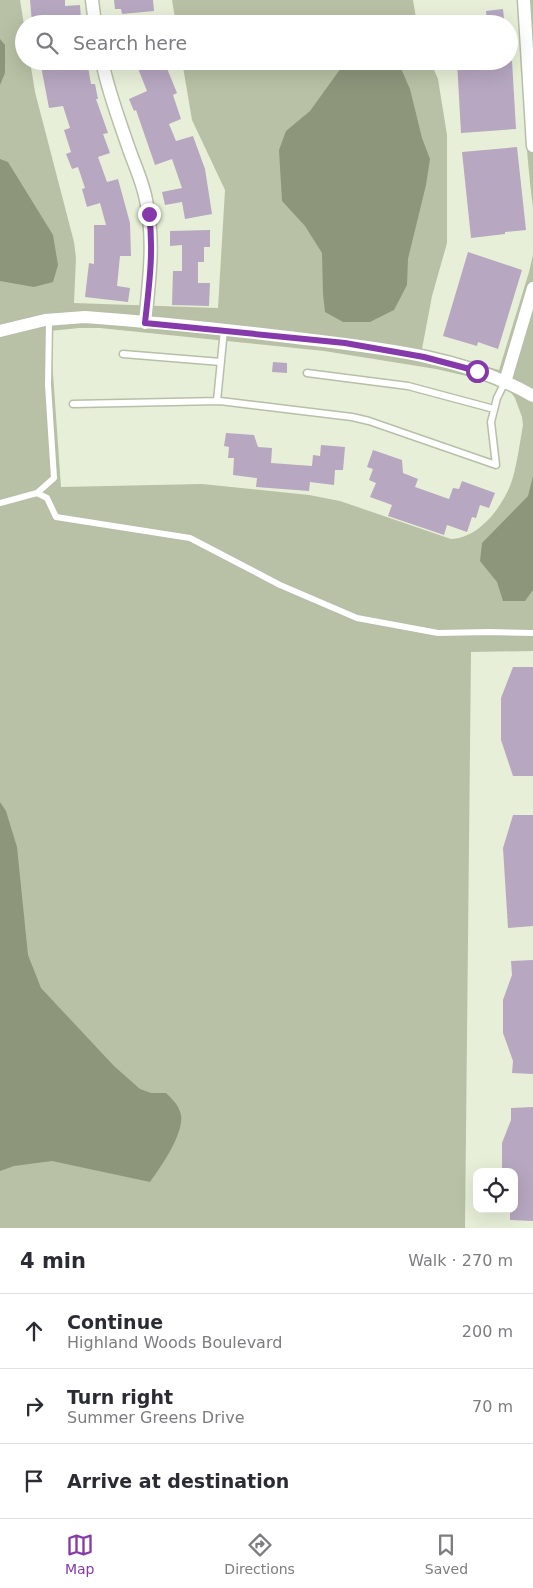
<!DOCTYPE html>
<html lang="en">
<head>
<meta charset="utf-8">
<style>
  body { margin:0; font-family:"DejaVu Sans",sans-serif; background:#f7f7f7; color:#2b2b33 }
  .controls { position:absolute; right:15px; bottom:15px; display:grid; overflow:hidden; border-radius:10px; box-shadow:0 5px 20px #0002 }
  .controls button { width:45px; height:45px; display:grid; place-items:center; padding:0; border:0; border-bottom:1px solid #e1e1e2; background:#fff; color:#2b2b33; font:25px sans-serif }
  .stop { position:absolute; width:15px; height:15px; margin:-11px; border:4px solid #8539aa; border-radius:50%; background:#fff }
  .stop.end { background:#8539aa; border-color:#fff; box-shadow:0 1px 5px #0008 }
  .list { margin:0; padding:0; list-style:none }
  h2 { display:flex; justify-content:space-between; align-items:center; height:65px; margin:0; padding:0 20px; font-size:21px }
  h2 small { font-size:16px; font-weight:400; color:#7c7c81 }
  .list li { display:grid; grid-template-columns:32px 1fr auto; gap:15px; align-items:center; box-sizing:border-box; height:75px; padding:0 20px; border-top:1px solid #e1e1e2 }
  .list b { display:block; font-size:19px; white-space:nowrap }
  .list p { margin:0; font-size:16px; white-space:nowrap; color:#7c7c81 }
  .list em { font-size:16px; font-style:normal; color:#7c7c81 }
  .icon { flex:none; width:28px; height:28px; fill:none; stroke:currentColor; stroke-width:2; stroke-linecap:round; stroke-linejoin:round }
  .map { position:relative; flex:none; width:533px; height:1228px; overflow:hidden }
  .search { position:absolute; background:#fff; box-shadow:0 5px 20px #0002; left:15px; right:15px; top:15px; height:55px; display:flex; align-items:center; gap:12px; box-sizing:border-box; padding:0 18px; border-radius:28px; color:#7c7c81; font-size:19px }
  .sheet { height:290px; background:#fff }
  nav { display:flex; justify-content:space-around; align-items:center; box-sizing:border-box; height:70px; border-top:1px solid #e1e1e2; background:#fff; font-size:14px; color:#7c7c81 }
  nav a { display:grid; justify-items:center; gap:2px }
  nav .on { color:#8539aa }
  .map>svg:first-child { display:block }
  .green { fill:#b8c1a5; fill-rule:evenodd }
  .water { fill:#8d967b }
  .building { fill:#b7a7c1 }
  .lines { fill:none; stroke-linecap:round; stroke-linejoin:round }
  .lane-casing { stroke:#b7bfa9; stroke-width:9 }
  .street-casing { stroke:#b7bfa9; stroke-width:15 }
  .lane { stroke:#fff; stroke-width:6 }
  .street { stroke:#fff; stroke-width:12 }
  .route { stroke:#8539aa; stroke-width:6 }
</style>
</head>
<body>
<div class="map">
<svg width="533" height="1228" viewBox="0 0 533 1228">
  <rect width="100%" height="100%" fill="#e7efd8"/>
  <!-- green -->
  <path class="green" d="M 0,0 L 20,0 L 24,25 L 24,61 L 30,61 L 35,92 L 74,242 L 76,258 L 74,303 L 218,308 L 225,190 L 192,120 L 182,61 L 430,61 L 438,79 L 447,135 L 447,243 L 432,296 L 422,349 L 499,370 L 529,272 L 533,255 L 533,651 L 471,652 L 465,1228 L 0,1228 ZM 79,328 L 100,328 L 324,351 L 436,369 L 480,379 L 510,391 L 515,398 L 522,417 L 523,425 C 520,442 516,472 510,486 C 500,510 478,538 451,539 L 340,501 L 309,495 L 202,484 L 61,487 L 50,331 Z
    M 172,0 L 413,0 L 417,24 L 176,24 Z
    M 517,0 L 533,0 L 533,208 C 524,139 523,70 517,0 Z"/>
  <!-- water -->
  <path class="water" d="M 0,39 L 5,45 L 5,73 L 0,85 Z
    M 346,61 L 395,61 L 399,64 L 410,89 L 422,138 L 430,159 L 426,185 L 408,259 L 407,285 L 394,310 L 370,322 L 343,322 L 325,312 L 323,294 L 322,253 L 305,226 L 282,201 L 279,150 L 286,131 L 310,111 Z
    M 0,159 L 8,162 L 53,235 L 58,265 L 53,282 L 34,287 L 0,281 Z
    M 533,476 L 533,590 L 525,601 L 503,601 L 497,582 L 480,561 L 482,543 L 528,496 Z
    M 0,802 L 6,811 L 17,847 L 28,955 L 41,988 L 114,1066 L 140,1089 L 151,1093 L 166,1093 C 172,1099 179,1105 181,1115 C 184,1134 161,1167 150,1182 L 52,1161 L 14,1166 L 0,1171 Z"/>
  <!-- building -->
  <path class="building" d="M 30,0 L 65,0 L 65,6 L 80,5 L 81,19 L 78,19 L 79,24 L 45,24 L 45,22 L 32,23 Z
    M 114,0 L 153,0 L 154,11 L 122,14 L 121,9 L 115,9 Z
    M 503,9 L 504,19 L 487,20 L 486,11 Z
    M 40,61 L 87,61 L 91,84 L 95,84 L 98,99 L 96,99 L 108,133 L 103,134 L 110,153 L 98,157 L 107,182 L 118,179 L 130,223 L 131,256 L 120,256 L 117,286 L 130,288 L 128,302 L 85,297 L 89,263 L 94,264 L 94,225 L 106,225 L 100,203 L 87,207 L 82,189 L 85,188 L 78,167 L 72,169 L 66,154 L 71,152 L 64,130 L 70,128 L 63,106 L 49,108 Z
    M 135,61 L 164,61 L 177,93 L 173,95 L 181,119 L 169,124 L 176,141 L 193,136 L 205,169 L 212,214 L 185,219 L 182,202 L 165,205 L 162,192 L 182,188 L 172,159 L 155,165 L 136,110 L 134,111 L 129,99 L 147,91 Z
    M 457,61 L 512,61 L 516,129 L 461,133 Z
    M 517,147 L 526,230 L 505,232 L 505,234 L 471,238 L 462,152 Z
    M 210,230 L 210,247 L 204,247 L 204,262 L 198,262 L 198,283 L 210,283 L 209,306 L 172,305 L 173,271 L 182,271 L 182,245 L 170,246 L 170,231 Z
    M 468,252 L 522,270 L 498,349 L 478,342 L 477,346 L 443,336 Z
    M 273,362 L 287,363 L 287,373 L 272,372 Z
    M 226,433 L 254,435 L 258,447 L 272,448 L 271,463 L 312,466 L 313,455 L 320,456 L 321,445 L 345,447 L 343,470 L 335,470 L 334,485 L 310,482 L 309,491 L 256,487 L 257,478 L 233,475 L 234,458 L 228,458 L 229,447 L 224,446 Z
    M 373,450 L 402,460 L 403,473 L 418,479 L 415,487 L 449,499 L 453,488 L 459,489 L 462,481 L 495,493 L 489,508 L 480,505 L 476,518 L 472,517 L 467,532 L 447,525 L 444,535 L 388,516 L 392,505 L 370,497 L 376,483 L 369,480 L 373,469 L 367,467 Z
    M 513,667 L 533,667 L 533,776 L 513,776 L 501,740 L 501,698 Z
    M 513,815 L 533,815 L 533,926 L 508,928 L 503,848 Z
    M 533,960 L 533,1074 L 512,1073 L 513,1061 L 503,1033 L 503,1000 L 512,975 L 511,961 Z
    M 533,1107 L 533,1221 L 510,1220 L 510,1209 L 514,1209 L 514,1172 L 502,1172 L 502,1143 L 511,1120 L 511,1108 Z"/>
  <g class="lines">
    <!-- lane casing -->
    <g class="lane-casing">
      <path id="lane" d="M 123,354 L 221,362
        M 307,373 L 408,386 L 494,409
        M 217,401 L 224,330
        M 73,404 L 220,401 L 352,417 L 369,421 L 496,465 L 491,422 L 497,398 L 505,382
        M 37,493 L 47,498 L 56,517 L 190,538 L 280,585 L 357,618 L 438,633 L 489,632 L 533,633
        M 0,503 L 37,493 L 54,478 L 48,385 L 49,319"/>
    </g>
    <!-- street casing -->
    <g class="street-casing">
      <path id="street" d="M 92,0 L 95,24
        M 524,0 L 533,146
        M 102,61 C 108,91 119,120 129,149 C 135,166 143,183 146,200 C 155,241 149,281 145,323
        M 0,331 L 45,320 L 85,317 C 153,322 221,329 288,337 C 370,347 461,354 533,396
        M 505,382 L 533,288"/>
    </g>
    <!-- lane -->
    <use href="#lane" class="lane"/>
    <!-- street -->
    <use href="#street" class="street"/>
  </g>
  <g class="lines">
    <!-- route -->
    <path class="route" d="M 149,214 C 154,251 149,286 145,323 L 345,343 L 424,357 L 477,371"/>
  </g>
</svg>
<div class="controls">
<button><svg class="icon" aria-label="locate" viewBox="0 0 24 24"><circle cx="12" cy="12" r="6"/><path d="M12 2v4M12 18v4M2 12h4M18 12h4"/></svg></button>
</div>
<div class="stop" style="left:477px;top:371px"></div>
<div class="stop end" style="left:149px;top:214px"></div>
<div class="search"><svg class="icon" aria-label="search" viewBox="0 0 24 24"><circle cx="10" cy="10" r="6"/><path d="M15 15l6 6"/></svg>Search here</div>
</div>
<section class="sheet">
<h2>4 min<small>Walk · 270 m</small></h2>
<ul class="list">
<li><svg class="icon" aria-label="ahead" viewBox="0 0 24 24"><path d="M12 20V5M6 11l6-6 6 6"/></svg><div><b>Continue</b><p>Highland Woods Boulevard</p></div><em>200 m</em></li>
<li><svg class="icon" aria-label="right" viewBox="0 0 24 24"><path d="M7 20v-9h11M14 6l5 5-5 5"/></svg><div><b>Turn right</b><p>Summer Greens Drive</p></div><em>70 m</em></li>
<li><svg class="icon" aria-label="arrive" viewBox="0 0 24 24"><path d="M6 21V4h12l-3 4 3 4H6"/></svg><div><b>Arrive at destination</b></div></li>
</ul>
</section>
<nav>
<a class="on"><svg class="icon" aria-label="map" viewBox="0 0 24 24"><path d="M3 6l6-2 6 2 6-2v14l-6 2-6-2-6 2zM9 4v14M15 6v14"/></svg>Map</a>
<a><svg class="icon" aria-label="directions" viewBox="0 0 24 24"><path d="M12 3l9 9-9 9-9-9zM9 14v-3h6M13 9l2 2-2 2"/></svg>Directions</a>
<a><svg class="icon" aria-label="saved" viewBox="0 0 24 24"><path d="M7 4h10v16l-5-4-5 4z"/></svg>Saved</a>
</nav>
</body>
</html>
